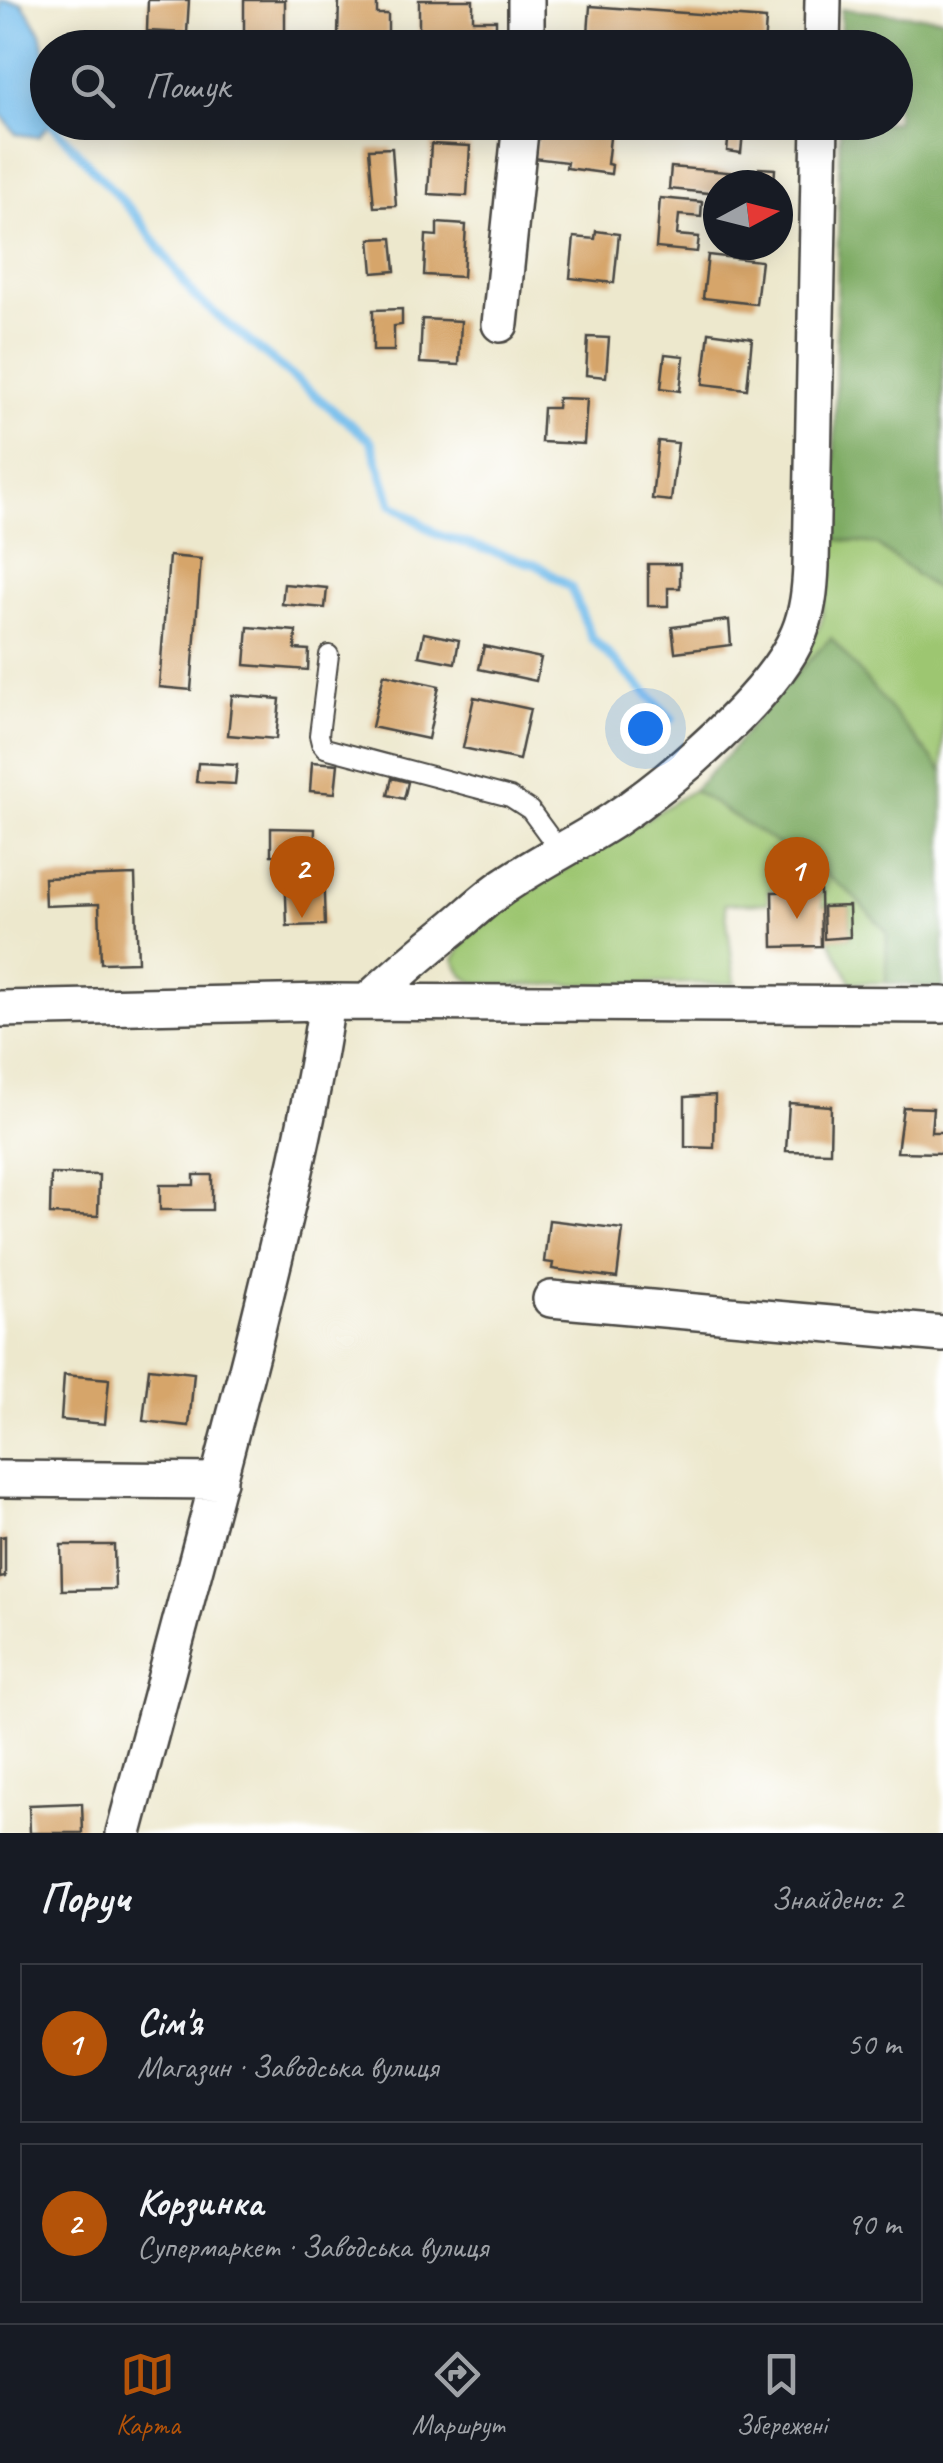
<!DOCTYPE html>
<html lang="uk">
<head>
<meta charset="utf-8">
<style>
  body { margin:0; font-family:Caveat,sans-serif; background:#20242c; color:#f1f3f6 }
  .compass { position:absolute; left:703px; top:170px; width:90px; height:90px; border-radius:50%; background:#171b24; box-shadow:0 5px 25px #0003; rotate:83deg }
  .you { position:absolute; left:645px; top:728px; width:35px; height:35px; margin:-25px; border:8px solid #fff; border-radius:50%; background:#1a73e8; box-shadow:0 0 0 15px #1a73e833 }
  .badge { display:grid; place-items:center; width:65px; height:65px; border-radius:50%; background:#b45309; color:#fff; font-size:32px; font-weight:700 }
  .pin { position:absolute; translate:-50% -82px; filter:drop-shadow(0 2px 5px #0008) }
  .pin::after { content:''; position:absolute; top:52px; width:35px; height:30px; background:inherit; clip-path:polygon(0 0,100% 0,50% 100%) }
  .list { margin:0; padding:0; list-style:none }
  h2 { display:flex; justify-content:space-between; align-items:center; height:130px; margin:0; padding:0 40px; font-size:42px }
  h2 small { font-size:32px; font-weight:400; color:#9ea1a6 }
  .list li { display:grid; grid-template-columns:65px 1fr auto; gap:30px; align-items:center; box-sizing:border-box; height:160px; margin:0 20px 20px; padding:0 20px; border:2px solid #363941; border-radius:0px }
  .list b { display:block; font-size:38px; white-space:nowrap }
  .list p { margin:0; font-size:32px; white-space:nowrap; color:#9ea1a6 }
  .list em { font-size:32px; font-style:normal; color:#9ea1a6 }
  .icon { flex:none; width:55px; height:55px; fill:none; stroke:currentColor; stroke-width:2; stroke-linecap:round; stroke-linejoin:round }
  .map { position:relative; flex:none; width:943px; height:1833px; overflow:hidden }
  .search { position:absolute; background:#171b24; box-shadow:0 5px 25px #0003; left:30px; right:30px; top:30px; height:110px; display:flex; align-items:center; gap:25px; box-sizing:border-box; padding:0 35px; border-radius:55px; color:#9ea1a6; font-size:38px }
  .sheet { height:490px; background:#171b24 }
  nav { display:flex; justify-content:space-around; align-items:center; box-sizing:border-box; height:140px; border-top:2px solid #363941; background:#171b24; font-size:28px; color:#9ea1a6 }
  nav a { display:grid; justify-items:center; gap:5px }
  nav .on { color:#b45309 }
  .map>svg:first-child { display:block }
  .green { fill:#9dc671; stroke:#64784e; stroke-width:2.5 }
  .forest { fill:#7eab63; stroke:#546b47; stroke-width:2.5 }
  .water { fill:#72bceb; stroke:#4e748b; stroke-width:2.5 }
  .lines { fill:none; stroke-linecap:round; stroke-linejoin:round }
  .stream { stroke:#72bceb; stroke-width:9 }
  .building { fill:#d6a56b }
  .service-casing { stroke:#484743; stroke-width:22 }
  .minor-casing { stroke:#484743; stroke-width:40 }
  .service { stroke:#fff; stroke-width:18 }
  .minor { stroke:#fff; stroke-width:35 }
</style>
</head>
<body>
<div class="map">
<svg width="943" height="1833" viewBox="0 0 943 1833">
  <rect width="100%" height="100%" fill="#fff"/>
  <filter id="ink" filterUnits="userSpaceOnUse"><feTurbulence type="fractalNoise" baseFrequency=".01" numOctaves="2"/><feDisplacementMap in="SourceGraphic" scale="20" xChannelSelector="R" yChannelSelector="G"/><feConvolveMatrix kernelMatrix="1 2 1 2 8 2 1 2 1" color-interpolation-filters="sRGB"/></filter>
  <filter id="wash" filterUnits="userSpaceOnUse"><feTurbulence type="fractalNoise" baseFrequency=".0048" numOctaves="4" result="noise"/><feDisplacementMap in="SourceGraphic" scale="40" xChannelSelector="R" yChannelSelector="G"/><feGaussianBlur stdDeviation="2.25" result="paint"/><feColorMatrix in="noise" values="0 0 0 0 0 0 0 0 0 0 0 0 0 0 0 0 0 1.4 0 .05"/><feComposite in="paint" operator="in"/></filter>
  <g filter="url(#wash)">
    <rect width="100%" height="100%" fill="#ede8cd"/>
    <!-- green -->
    <path class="green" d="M 833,539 L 876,544 L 943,595 L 943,772 L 831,638 L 788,682 L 821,623 Z
      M 693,790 L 826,875 L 848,891 L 887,932 L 886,983 L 851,982 L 829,938 L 850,937 L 849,906 L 823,907 L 821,889 L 768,890 L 768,903 L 725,904 L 735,983 L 503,985 C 476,983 466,987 454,959 L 468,936 L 507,905 Z"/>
    <!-- forest -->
    <path class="forest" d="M 841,9 L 943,18 L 943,595 L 876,544 L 833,539 L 840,123 L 896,122 L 896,48 L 841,47 Z
      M 831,638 L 943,772 L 943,989 L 886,983 L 887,932 L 848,891 L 826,875 L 693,790 L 730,752 L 765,707 Z"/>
    <!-- water -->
    <path class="water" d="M 0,0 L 22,3 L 41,33 L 47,62 L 48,122 L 51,123 L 38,137 L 16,134 L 0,113 Z"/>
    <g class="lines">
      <!-- stream -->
      <path class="stream" d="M 51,123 L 138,218 L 195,297 L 371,441 L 392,504 L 438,535 L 537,565 L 571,588 L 592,638 L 672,719"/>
    </g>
    <g id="blocks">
      <!-- building -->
      <path class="building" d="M 148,0 L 189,0 L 187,33 L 147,31 Z
        M 244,0 L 285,0 L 285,36 L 244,35 Z
        M 339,0 L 377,0 L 377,14 L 388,14 L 388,37 L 338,36 Z
        M 419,0 L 473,0 L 473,20 L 496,20 L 496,48 L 473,48 L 473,36 L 419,36 Z
        M 590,6 L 766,19 L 764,48 L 587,48 Z
        M 539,122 L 568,127 L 568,123 L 611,129 L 607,164 L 612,165 L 611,174 L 566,168 L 567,162 L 533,158 Z
        M 730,122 L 744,122 L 741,153 L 727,151 Z
        M 431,144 L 470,146 L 467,196 L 428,194 Z
        M 392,148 L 396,206 L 374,207 L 369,149 Z
        M 671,167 L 759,175 L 759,168 L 775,169 L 774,185 L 718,185 L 718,194 L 669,189 Z
        M 660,198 L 702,202 L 701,217 L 679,215 L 677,235 L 699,237 L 697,252 L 656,248 Z
        M 437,223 L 466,225 L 463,277 L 424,275 L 426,235 L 437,236 Z
        M 596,231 L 619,234 L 614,283 L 570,278 L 574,237 L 595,239 Z
        M 392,238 L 395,271 L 373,273 L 370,239 Z
        M 708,255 L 761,261 L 756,304 L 703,298 Z
        M 402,309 L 402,325 L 394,326 L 394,351 L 373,351 L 373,310 Z
        M 422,319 L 461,321 L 459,365 L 420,363 Z
        M 709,332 L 752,338 L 747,389 L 703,384 Z
        M 588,337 L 609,338 L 606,377 L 586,375 Z
        M 665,354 L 684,356 L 680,391 L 661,388 Z
        M 558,398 L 587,399 L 584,444 L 541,442 L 543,408 L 557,408 Z
        M 658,441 L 678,443 L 671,501 L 652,499 Z
        M 169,556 L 201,559 L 191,690 L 159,687 Z
        M 648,564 L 680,564 L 680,588 L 668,588 L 668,606 L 648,606 Z
        M 284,584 L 327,588 L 325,608 L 282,604 Z
        M 729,620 L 731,645 L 675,652 L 672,627 Z
        M 248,627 L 296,631 L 295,649 L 309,650 L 308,670 L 245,665 Z
        M 424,633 L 459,640 L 455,663 L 419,656 Z
        M 484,646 L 541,658 L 536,681 L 479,669 Z
        M 384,674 L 439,686 L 428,739 L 372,727 Z
        M 232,695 L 280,699 L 276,739 L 228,735 Z
        M 474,697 L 530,709 L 519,760 L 463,748 Z
        M 312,762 L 338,764 L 335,793 L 310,791 Z
        M 198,763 L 237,765 L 235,784 L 196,782 Z
        M 392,778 L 408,782 L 404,799 L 388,795 Z
        M 271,828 L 315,829 L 314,856 L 271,855 Z
        M 323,867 L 325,925 L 287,926 L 285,868 Z
        M 135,875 L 138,962 L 101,963 L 99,904 L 45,906 L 44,878 Z
        M 820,891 L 821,946 L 773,947 L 772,892 Z
        M 849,906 L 850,937 L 824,939 L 823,907 Z
        M 715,1095 L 714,1148 L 685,1147 L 685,1097 Z
        M 789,1103 L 831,1106 L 830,1152 L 786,1151 Z
        M 903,1107 L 933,1108 L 931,1132 L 943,1132 L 943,1153 L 897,1152 Z
        M 51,1174 L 99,1175 L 98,1216 L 50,1214 Z
        M 194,1175 L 212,1175 L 212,1210 L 160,1210 L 160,1185 L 194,1185 Z
        M 549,1220 L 623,1229 L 617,1278 L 552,1269 L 553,1263 L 544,1262 Z
        M 149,1368 L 194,1373 L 189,1426 L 143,1421 Z
        M 64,1375 L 109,1379 L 105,1424 L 61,1420 Z
        M 5,1536 L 5,1577 L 0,1578 L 0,1537 Z
        M 61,1545 L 114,1545 L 115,1589 L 62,1590 Z
        M 82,1803 L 83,1833 L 30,1833 L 29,1805 Z"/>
    </g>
  </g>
  <g filter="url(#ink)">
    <use href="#blocks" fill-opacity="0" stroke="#484743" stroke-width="2.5"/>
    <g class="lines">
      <!-- service casing -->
      <g class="service-casing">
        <path id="service" d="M 635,122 L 643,127
          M 329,655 L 319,735 L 321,743 L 325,748 L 510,797 L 530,810 L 560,851"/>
      </g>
      <!-- minor casing -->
      <g class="minor-casing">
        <path id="minor" d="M 526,48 L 526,0
          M 822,48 L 823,0
          M 500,324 L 521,122
          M 367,1002 C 395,976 424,951 454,927 C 471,913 488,896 507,884 C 541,861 578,843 612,821 C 669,783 773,696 799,633 C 808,611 810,589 811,566 L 820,122
          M 0,1009 L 327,1002 L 943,1005
          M 551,1299 L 943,1334
          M 0,1479 L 219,1481
          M 124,1833 C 167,1672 211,1511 252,1350 C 280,1235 310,1119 327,1002"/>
      </g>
      <!-- service -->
      <use href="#service" class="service"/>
      <!-- minor -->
      <use href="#minor" class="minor"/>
    </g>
  </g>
</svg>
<svg class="compass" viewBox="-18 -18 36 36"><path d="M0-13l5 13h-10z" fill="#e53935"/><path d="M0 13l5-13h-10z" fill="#9ea1a6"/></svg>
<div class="you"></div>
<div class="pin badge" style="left:797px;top:919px">1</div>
<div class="pin badge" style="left:302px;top:918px">2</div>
<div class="search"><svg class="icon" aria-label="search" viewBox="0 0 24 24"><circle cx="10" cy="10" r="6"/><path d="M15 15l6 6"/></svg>Пошук</div>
</div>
<section class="sheet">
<h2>Поруч<small>Знайдено: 2</small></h2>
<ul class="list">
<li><span class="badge">1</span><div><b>Сім'я</b><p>Магазин · Заводська вулиця</p></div><em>50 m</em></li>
<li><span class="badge">2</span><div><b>Корзинка</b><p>Супермаркет · Заводська вулиця</p></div><em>90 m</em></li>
</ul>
</section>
<nav>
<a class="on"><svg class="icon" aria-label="map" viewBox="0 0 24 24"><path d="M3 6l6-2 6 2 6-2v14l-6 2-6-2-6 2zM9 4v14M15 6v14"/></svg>Карта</a>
<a><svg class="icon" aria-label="directions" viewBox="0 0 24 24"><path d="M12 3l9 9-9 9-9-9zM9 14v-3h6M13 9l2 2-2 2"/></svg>Маршрут</a>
<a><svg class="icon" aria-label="saved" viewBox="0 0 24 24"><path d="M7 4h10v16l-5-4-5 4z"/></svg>Збережені</a>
</nav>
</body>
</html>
